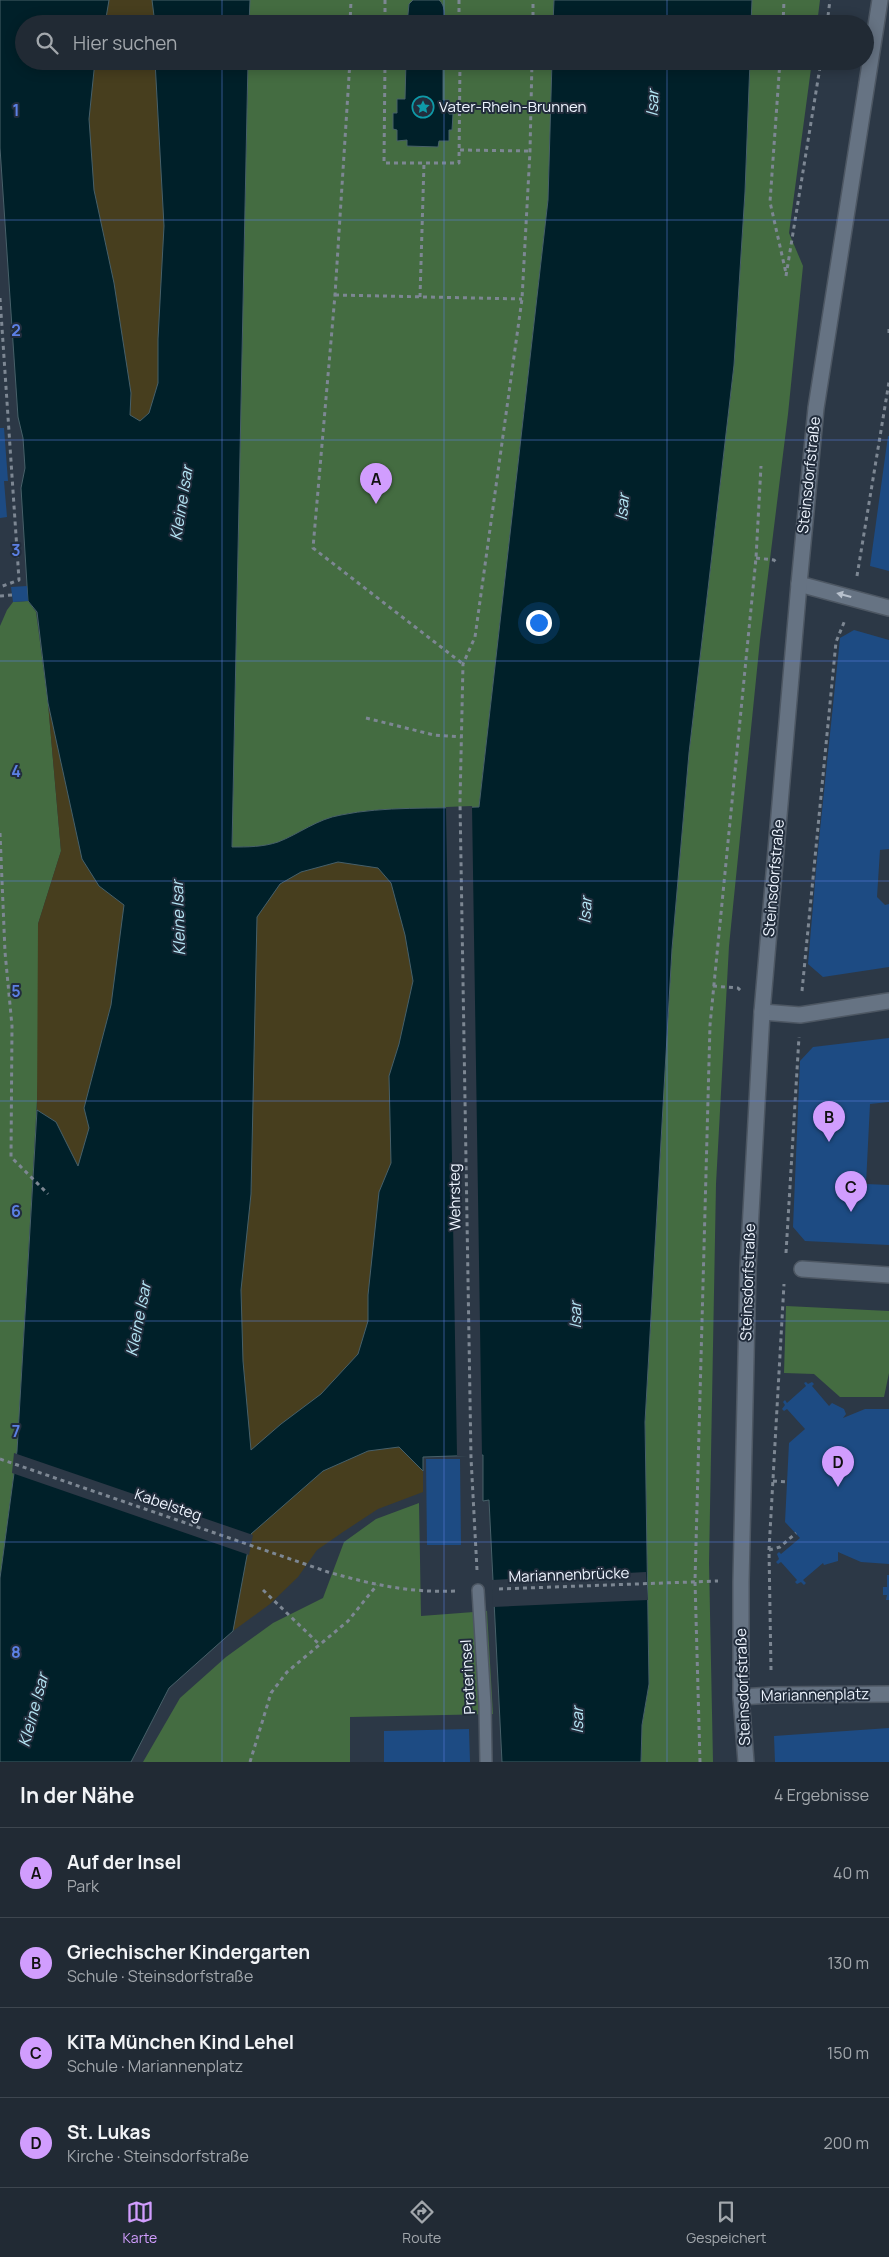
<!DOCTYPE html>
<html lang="de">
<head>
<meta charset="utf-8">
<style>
  body { margin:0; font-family:Manrope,sans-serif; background:#29323c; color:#f1f3f6 }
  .you { position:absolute; left:538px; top:622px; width:18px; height:18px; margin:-12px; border:4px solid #fff; border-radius:50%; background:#1a73e8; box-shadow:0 0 0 8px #1a73e833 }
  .badge { display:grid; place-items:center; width:32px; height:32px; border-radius:50%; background:#d19dfe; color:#111; font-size:16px; font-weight:700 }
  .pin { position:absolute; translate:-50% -41px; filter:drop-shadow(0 1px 2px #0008) }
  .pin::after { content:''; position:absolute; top:26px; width:18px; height:15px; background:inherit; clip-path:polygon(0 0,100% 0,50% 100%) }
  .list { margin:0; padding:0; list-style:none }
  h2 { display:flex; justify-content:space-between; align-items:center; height:65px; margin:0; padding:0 20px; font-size:21px }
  h2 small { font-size:16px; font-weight:400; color:#a2a7ac }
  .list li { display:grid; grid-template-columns:32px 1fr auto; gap:15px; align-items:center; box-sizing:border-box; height:90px; padding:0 20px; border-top:1px solid #3e464f }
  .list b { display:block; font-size:19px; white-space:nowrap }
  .list p { margin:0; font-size:16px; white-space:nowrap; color:#a2a7ac }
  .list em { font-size:16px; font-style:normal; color:#a2a7ac }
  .icon { flex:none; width:28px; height:28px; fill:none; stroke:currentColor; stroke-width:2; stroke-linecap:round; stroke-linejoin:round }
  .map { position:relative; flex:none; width:889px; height:1762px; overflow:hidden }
  .search { position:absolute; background:#212a34; box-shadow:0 2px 12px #0003; left:15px; right:15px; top:15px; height:55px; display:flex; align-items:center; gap:12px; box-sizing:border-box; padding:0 18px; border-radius:28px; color:#a2a7ac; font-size:19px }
  .sheet { height:425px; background:#212a34 }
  nav { display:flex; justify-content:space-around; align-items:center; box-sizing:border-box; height:70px; border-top:1px solid #3e464f; background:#212a34; font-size:14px; color:#a2a7ac }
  nav a { display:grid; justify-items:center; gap:2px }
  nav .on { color:#d19dfe }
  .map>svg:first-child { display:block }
  .green { fill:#446c41 }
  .sand { fill:#473e1e }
  .water { fill:#002029; stroke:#476069; fill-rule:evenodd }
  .pier { fill:#2c3846 }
  .building { fill:#1d4b83 }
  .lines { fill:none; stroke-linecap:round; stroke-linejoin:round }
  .lane-casing { stroke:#4d5763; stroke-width:14 }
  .street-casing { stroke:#4d5763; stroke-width:18 }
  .secondary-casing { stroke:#4d5763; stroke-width:18 }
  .path { stroke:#7d8793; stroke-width:3; stroke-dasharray:4 4; stroke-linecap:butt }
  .lane { stroke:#667383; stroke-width:11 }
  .street { stroke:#667383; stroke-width:15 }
  .secondary { stroke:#667383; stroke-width:15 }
  .oneway { fill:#b8c1cd }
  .grid { fill:none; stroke:#5c80e4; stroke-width:1; stroke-opacity:0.55 }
  .labels { text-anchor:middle; stroke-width:4; stroke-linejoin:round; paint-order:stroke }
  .poi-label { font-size:15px; fill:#eef5ff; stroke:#222d3c; text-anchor:start }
  .street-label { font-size:15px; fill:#eef5ff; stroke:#222d3c }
  .water-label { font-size:16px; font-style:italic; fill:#b5e6f5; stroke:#222d3c }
  .grid-label { font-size:16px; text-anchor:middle; font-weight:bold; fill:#5c80e4; stroke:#222d3c; stroke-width:4; stroke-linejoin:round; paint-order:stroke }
</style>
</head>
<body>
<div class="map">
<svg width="889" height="1762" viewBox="0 0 889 1762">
  <rect width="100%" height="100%" fill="#2c3846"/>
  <!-- green -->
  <path class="green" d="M 250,0 L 554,0 L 553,24 L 249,24 Z
    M 752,0 L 820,0 L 817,24 L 751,24 Z
    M 248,61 L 552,61 L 548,200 L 479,807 C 435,809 383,806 341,815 C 319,819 301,832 281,841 C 266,848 248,847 232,847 Z
    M 750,61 L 812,61 L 789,233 L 803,266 L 788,414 L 760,640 L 729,946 L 716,1184 L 709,1563 L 713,1762 L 641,1762 L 642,1725 L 649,1684 L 645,1422 L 672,949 L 689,753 L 734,365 L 745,192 Z
    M 28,601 L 36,612 L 48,703 L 61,851 L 38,924 L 38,1082 L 17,1451 L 0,1578 L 0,626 L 7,610 L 13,602 Z
    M 786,1306 L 889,1311 L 889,1373 L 884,1397 L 840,1397 L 814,1374 L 784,1373 Z
    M 419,1503 L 421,1616 L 487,1611 L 493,1714 L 350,1717 L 350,1762 L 143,1762 L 180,1698 L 226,1657 L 273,1623 L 323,1598 L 344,1542 L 376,1519 Z"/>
  <!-- sand -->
  <path class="sand" d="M 109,0 L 152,0 L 155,24 L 105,24 Z
    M 95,61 L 155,61 L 164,226 L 158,339 L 158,383 L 149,413 L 140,421 L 130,415 L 131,393 L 114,283 L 94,190 L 89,119 Z
    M 48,703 L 82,859 L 99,886 L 124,905 L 111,1005 L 84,1108 L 89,1128 L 78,1167 L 56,1122 L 37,1110 L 38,924 L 61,851 Z
    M 338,862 L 378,868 L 391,883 L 405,935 L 413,981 L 399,1044 L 389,1076 L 391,1163 L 379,1192 L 368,1295 L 368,1321 L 358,1354 L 321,1394 L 281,1424 L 251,1451 L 243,1361 L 241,1290 L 251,1194 L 257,917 L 280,884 L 301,872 Z
    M 399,1447 L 423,1471 L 423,1492 L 378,1509 L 343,1532 L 317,1550 L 298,1577 L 270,1604 L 233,1631 L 250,1534 L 323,1471 L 368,1451 Z"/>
  <!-- water -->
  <path class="water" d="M 0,0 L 109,0 L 105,24 L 24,24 L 24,61 L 95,61 L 89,119 L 94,190 L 114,283 L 131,393 L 130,415 L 140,421 L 149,413 L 158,383 L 158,339 L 164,226 L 155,61 L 248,61 L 232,847 C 248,847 263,847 278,842 C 299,834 317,819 341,815 C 384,806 434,809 479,807 L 548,200 L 552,61 L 750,61 L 745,192 L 734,365 L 689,753 L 672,949 L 645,1422 L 649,1684 L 642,1725 L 641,1762 L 502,1762 L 489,1500 L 483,1501 L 483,1455 L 423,1457 L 423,1471 L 399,1447 L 368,1451 L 323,1471 L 251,1534 L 233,1631 L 169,1688 L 131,1762 L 0,1762 L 0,1578 L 17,1451 L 37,1110 L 56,1122 L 78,1166 L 89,1128 L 84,1108 L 111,1005 L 124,905 L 99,886 L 82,859 L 48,703 L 37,612 L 28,601 L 21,488 L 25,468 L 23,438 L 18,417 L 0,148 ZM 338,862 L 378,868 L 391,883 L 405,935 L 413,981 L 399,1044 L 389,1076 L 391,1163 L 379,1192 L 368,1295 L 368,1321 L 358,1354 L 321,1394 L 281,1424 L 251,1450 L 243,1361 L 241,1290 L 251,1194 L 257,917 L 280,884 L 301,872 Z
    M 152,0 L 250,0 L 249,24 L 155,24 Z
    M 413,0 L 439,0 C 446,6 444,15 444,24 L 407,24 L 409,4 Z
    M 554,0 L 752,0 L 751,24 L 553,24 Z
    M 406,61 L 443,61 L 443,100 L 449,100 L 449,114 L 453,114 L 452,130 L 449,130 L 449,141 L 439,141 L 438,147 L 407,146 L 407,140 L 397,141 L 397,130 L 393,129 L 393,113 L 397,113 L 397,99 L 405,99 Z"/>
  <!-- pier -->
  <path class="pier" d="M 472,806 L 482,1456 L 457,1456 L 446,807 Z
    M 14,1453 L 253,1535 L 249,1555 L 12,1473 Z
    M 646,1572 L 648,1600 L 493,1607 L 492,1580 Z"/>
  <!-- building -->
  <path class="building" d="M 0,428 L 4,428 L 8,481 L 4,481 L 7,517 L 0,518 Z
    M 888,436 L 889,436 L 889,571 L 870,566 Z
    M 27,586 L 28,601 L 13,602 L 11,587 Z
    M 854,630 L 889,640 L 889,849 L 880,850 L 877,897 L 885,905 L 889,904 L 889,967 L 823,977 L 808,964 L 817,859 L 840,638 Z
    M 889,1038 L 889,1102 L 870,1104 L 866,1184 L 889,1185 L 889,1245 L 805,1241 L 793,1227 L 800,1061 L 813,1047 Z
    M 806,1382 L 808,1384 L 812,1382 L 814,1384 L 812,1386 L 829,1406 L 832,1403 L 844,1409 L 846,1414 L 843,1418 L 865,1409 L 889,1409 L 889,1564 L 861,1562 L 838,1552 L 838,1561 L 824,1565 L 823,1563 L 803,1580 L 806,1583 L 804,1585 L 801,1582 L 797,1584 L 795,1582 L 797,1580 L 781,1562 L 778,1564 L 776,1562 L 779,1559 L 777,1554 L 779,1552 L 781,1554 L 800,1538 L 785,1522 L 789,1443 L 805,1429 L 787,1409 L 784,1411 L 782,1409 L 785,1405 L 783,1402 L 785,1400 L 787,1403 L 806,1386 L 804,1383 Z
    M 426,1459 L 460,1459 L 461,1545 L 427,1545 Z
    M 887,1575 L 889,1575 L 889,1600 L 886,1600 L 887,1595 L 883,1595 L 883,1587 L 887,1587 Z
    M 889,1728 L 889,1762 L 775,1762 L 774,1736 Z
    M 469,1729 L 470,1762 L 384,1762 L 384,1731 Z"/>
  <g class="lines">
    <!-- lane casing -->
    <g class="lane-casing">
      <path id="lane" d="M 478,1590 L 485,1705 L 486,1762"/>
    </g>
    <!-- street casing -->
    <g class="street-casing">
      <path id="street" d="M 799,584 L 889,608
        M 762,1012 L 800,1015 L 889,1001
        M 802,1269 L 889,1275
        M 741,1697 L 772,1695 L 889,1694"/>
    </g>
    <!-- secondary casing -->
    <g class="secondary-casing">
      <path id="secondary" d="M 746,1762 L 741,1697 L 741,1582 L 748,1267 L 762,1012 L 799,584 L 816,408 L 880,0"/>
    </g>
    <!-- path -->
    <path class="path" d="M 385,0 L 385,24
      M 459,0 L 459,24
      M 350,24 L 351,0
      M 533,24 L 533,0
      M 783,24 L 784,0
      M 827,24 L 830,0
      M 350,61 L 335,295 L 313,548 L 463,664
      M 385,61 L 384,163 L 459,163 L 460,61
      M 780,61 L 770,202 L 786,273
      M 350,66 L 385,65
      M 460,150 L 530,151
      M 786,276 L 821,61
      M 335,295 L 522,299
      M 420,297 L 424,163
      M 0,298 L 19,580 L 0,587
      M 889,329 L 889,333
      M 756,558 L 774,560 L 777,563
      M 857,576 L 889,382
      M 0,596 L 12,595
      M 366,718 L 434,735 L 461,737
      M 0,833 L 5,952 L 12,1026 L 11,1157 L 48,1194
      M 713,986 L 738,988 L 741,991
      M 802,991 L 836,642 L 845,620
      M 786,1253 L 799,1037
      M 0,1459 L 328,1572 C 374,1585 410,1593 458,1591
      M 773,1481 L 787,1482
      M 769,1550 L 780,1547 L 796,1533
      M 477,1570 L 471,1458 L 460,802 L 463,664 L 475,637 L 522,299 L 530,151 L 532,61
      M 499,1589 L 718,1581
      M 263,1590 L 320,1645
      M 771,1670 L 769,1550 L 784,1284
      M 250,1762 L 271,1693 L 287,1672 L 348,1621 L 377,1585
      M 700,1762 L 695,1581 L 710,1025 L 756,558 L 761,466"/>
    <!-- lane -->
    <use href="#lane" class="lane"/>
    <!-- street -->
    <use href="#street" class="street"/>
    <!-- secondary -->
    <use href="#secondary" class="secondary"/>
  </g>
  <!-- one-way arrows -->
  <defs><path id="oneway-solid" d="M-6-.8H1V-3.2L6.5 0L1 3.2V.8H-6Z" transform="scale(1.25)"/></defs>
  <use class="oneway" href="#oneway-solid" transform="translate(844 595) rotate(-165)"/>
  <!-- grid -->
  <path class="grid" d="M 222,0 L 222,24M 444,0 L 444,24M 667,0 L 667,24M 222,61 L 222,1762M 444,61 L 444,1762M 667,61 L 667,1762M 0,220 L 889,220M 0,440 L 889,440M 0,661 L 889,661M 0,881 L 889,881M 0,1101 L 889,1101M 0,1321 L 889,1321M 0,1542 L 889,1542"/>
  <!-- icons -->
  <defs>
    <g id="sight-ring" transform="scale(1.125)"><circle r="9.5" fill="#222d3c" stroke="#0f9aa8" stroke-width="1.5"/><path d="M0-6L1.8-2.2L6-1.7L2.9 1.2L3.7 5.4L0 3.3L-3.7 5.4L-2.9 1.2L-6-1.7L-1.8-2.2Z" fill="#0f9aa8"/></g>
  </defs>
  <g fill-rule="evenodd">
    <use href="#sight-ring" x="423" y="107"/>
  </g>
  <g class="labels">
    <!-- poi labels -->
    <g class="poi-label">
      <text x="439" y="112">Vater-Rhein-Brunnen</text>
    </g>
    <!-- street labels -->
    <g class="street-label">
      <text transform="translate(809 475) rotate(-84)" y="5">Steinsdorfstraße</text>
      <text transform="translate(774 878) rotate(-85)" y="5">Steinsdorfstraße</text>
      <text transform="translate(455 1197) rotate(-91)" y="5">Wehrsteg</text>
      <text transform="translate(748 1282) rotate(-88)" y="5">Steinsdorfstraße</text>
      <text transform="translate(168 1505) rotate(19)" y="5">Kabelsteg</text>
      <text transform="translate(569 1575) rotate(-2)" y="5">Mariannenbrücke</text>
      <text transform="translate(468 1677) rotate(-93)" y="5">Praterinsel</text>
      <text transform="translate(743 1687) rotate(-92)" y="5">Steinsdorfstraße</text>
      <text transform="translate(815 1695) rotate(-1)" y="5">Mariannenplatz</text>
    </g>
    <!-- water labels -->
    <g class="water-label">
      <text transform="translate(652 103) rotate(-88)" y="6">Isar</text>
      <text transform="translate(181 503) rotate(-81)" y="6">Kleine Isar</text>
      <text transform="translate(622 507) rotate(-85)" y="6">Isar</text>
      <text transform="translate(585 910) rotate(-87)" y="6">Isar</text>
      <text transform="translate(178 918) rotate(-92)" y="6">Kleine Isar</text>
      <text transform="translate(575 1315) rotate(-90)" y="6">Isar</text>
      <text transform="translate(138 1319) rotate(-79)" y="6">Kleine Isar</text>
      <text transform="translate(33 1710) rotate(-75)" y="6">Kleine Isar</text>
      <text transform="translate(577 1720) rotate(-90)" y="6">Isar</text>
    </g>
  </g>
  <g class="grid-label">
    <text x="16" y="116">1</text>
    <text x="16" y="336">2</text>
    <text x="16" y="556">3</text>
    <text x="16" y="777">4</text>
    <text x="16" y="997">5</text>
    <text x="16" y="1217">6</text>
    <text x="16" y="1437">7</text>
    <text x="16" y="1658">8</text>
  </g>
</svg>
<div class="you"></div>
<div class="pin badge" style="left:376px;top:504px">A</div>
<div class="pin badge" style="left:829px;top:1142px">B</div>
<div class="pin badge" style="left:851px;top:1212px">C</div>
<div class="pin badge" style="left:838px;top:1487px">D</div>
<div class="search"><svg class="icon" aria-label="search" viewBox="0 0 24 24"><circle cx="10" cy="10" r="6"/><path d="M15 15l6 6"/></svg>Hier suchen</div>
</div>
<section class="sheet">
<h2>In der Nähe<small>4 Ergebnisse</small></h2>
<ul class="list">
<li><span class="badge">A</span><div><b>Auf der Insel</b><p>Park</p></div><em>40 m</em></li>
<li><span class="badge">B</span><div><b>Griechischer Kindergarten</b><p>Schule · Steinsdorfstraße</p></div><em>130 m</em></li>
<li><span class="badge">C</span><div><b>KiTa München Kind Lehel</b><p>Schule · Mariannenplatz</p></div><em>150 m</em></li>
<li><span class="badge">D</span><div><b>St. Lukas</b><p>Kirche · Steinsdorfstraße</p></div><em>200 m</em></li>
</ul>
</section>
<nav>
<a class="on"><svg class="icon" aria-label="map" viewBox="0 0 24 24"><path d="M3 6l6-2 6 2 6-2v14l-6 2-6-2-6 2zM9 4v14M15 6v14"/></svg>Karte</a>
<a><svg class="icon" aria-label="directions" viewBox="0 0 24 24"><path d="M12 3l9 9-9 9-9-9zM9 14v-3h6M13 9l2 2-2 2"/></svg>Route</a>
<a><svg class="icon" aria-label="saved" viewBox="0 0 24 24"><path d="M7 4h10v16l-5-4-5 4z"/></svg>Gespeichert</a>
</nav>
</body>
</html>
